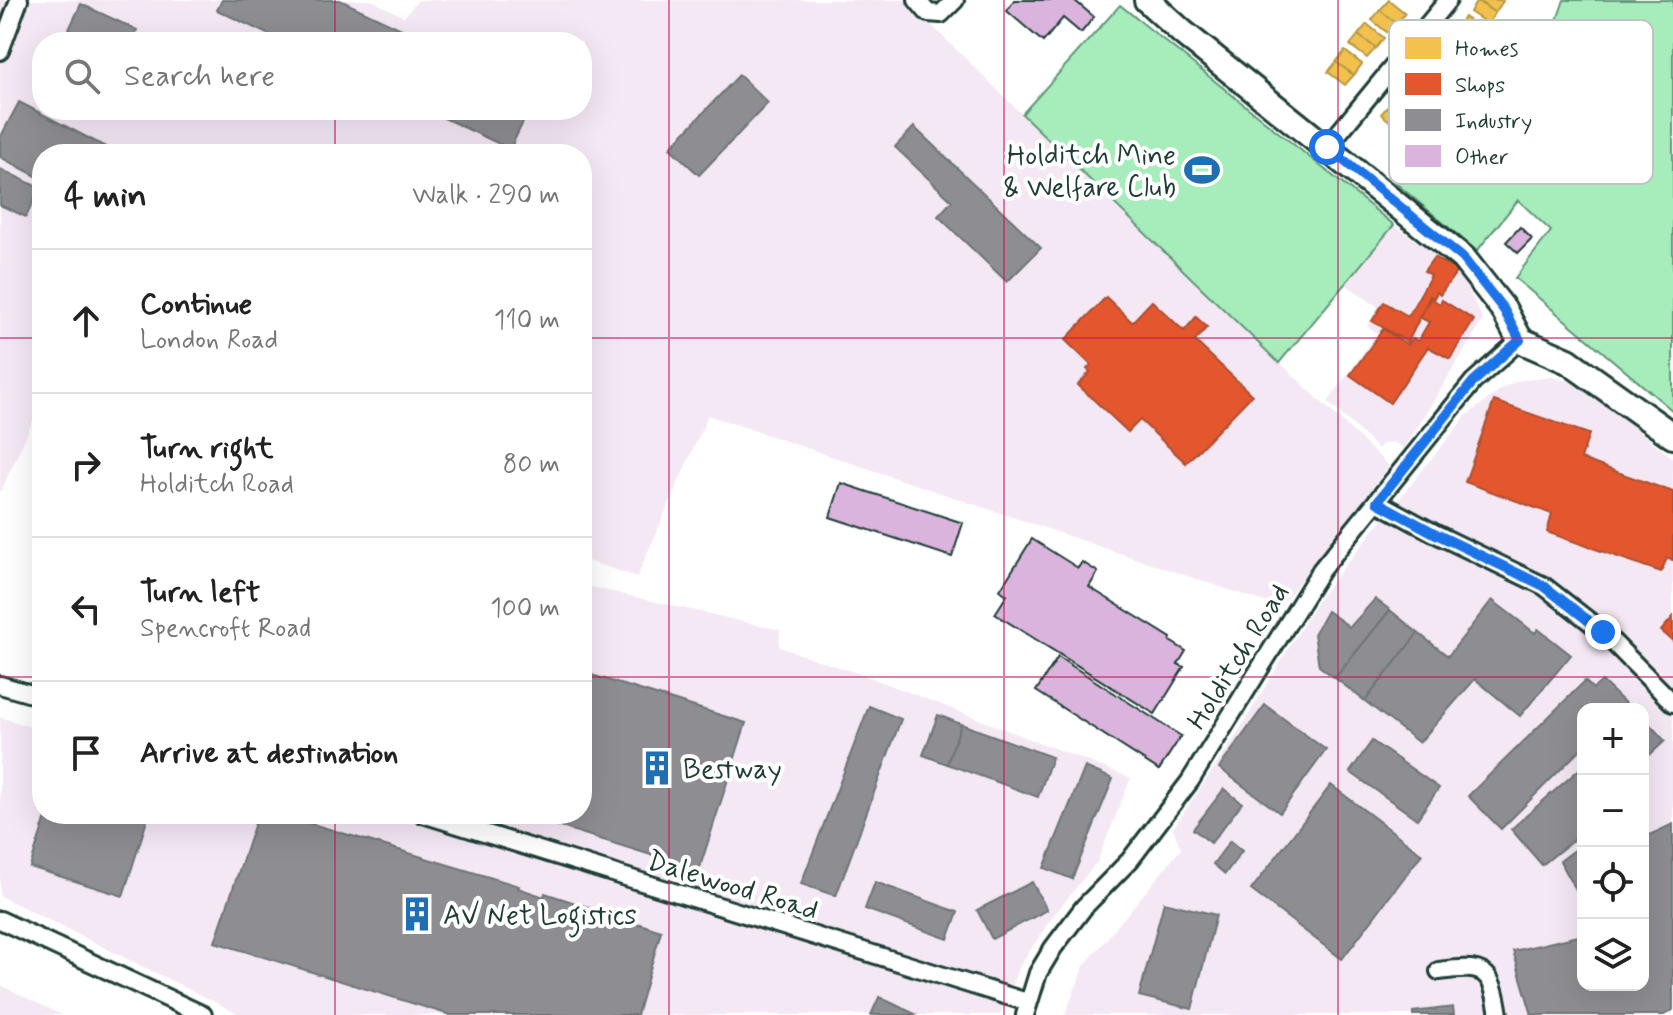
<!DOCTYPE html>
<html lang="en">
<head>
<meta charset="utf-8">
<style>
  body { margin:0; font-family:Mynerve,sans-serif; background:#f2f2f2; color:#222 }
  .controls { position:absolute; right:24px; bottom:24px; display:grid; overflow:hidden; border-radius:16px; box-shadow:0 8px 32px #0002 }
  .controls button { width:72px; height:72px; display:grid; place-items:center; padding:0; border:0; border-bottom:2px solid #e0e0e0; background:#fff; color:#222; font:40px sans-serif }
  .stop { position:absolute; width:24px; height:24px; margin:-18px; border:6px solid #1a73e8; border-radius:50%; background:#fff }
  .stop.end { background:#1a73e8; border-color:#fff; box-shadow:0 2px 8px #0008 }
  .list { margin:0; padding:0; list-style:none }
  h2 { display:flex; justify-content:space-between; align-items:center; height:104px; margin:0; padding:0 32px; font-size:34px }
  h2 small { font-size:26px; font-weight:400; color:#767676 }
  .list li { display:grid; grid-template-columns:52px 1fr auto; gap:24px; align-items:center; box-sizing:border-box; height:144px; padding:0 32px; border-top:2px solid #e0e0e0 }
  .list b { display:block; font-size:30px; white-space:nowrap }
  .list p { margin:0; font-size:26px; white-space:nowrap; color:#767676 }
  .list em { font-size:26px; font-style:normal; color:#767676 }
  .icon { flex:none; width:44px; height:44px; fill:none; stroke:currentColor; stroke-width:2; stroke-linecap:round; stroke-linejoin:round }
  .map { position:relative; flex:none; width:1673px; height:1015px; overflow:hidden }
  .search { position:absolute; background:#fff; box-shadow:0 8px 32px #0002; left:32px; top:32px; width:560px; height:88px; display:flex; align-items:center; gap:20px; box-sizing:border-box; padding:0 28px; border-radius:32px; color:#767676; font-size:30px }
  .panel { position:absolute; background:#fff; box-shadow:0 8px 32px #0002; left:32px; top:144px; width:560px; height:680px; border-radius:32px }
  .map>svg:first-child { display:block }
  .built { fill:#f4e8f5; fill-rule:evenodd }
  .green { fill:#a6edbb; stroke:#629578; stroke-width:2 }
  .homes { fill:#f2c14e; stroke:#b39946; stroke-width:2 }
  .shops { fill:#e4572e; stroke:#a94f30; stroke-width:2 }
  .industry { fill:#8d8d92; stroke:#6c7576; stroke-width:2 }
  .building { fill:#dab4dd; stroke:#1f3d34; stroke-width:2 }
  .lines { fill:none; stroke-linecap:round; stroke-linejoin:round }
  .minor-casing { stroke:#1f3d34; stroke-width:22 }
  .secondary-casing { stroke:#1f3d34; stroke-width:30 }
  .minor { stroke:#fff; stroke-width:16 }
  .secondary { stroke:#fff; stroke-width:24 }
  .route { stroke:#1a73e8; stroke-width:10 }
  .grid { fill:none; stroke:#c2185b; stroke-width:2; stroke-opacity:0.55 }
  .labels { text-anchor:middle; stroke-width:8; stroke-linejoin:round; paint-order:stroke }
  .poi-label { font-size:28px; fill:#1f3d34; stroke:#fff; text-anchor:start }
  .street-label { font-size:28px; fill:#1f3d34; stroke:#fff }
  .key { fill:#fff; stroke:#bcc5c2; stroke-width:2 }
  .key-label { font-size:22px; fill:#1f3d34 }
</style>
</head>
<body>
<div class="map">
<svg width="1673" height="1015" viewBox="0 0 1673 1015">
  <rect width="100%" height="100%" fill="#fff"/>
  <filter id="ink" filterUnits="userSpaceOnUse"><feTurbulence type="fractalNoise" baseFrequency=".0125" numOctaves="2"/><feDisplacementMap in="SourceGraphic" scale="16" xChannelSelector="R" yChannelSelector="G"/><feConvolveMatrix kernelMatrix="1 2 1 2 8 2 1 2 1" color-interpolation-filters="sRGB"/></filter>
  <g filter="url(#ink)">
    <!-- built -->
    <path class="built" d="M 0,0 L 371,0 L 404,17 L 418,0 L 906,0 L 1141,231 L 1389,466 L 1280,607 L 708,415 L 637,577 L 582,559 L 582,154 L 42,154 L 42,401 L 0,493 ZM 42,42 L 582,42 L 582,110 L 42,110 Z
      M 1394,225 L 1458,269 L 1483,320 L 1404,449 L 1394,442 L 1382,444 L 1378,449 L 1328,402 L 1377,333 L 1367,326 L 1378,307 L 1344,283 Z
      M 1552,377 L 1568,381 L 1586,389 L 1673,458 L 1673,1015 L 1065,1015 L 1084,966 L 1181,849 L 1173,828 L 1232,742 L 1319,598 L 1466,416 L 1504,387 L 1517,381 ZM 1583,709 L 1643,709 L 1643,985 L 1583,985 Z
      M 582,585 L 780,630 L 779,647 L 872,678 L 1131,778 L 1097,862 L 1050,920 L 1021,964 L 1000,1015 L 241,1015 L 0,896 L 0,717 L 42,731 L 42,814 L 582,814 Z
      M 0,985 L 62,1015 L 0,1015 Z"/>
    <!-- green -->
    <path class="green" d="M 1564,0 L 1673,0 L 1673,411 L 1515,278 L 1551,231 L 1518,200 L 1477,251 L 1392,180 L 1508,42 L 1541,66 Z
      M 1120,5 L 1394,225 L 1279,363 L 1022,114 Z"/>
    <!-- homes -->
    <path class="homes" d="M 1389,0 L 1405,13 L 1397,24 L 1380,10 Z
      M 1478,0 L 1500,0 L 1503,1 L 1495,13 Z
      M 1477,1 L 1495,13 L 1488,24 L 1470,12 Z
      M 1380,10 L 1397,24 L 1389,34 L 1372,20 Z
      M 1464,17 L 1482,30 L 1473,41 L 1456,28 Z
      M 1367,24 L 1384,38 L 1376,48 L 1358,35 Z
      M 1358,35 L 1376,48 L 1367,58 L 1350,45 Z
      M 1345,51 L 1362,64 L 1354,75 L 1336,62 Z
      M 1336,62 L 1354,75 L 1345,85 L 1328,72 Z
      M 1390,104 L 1406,118 L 1398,128 L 1381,114 Z"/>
    <!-- shops -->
    <path class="shops" d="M 1434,257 L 1457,271 L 1440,295 L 1437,292 L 1434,298 L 1430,296 L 1408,342 L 1372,321 L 1384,302 L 1408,316 L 1431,275 L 1424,271 Z
      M 1106,297 L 1132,322 L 1152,301 L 1184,331 L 1196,317 L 1207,327 L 1195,341 L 1252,395 L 1186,463 L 1140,420 L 1128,432 L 1078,385 L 1090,372 L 1087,369 L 1091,365 L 1065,340 Z
      M 1431,298 L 1440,304 L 1442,300 L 1474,320 L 1450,359 L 1428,347 L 1390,403 L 1350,375 L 1383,329 L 1408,345 L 1413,338 L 1418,341 L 1429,322 L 1419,317 Z
      M 1494,401 L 1589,434 L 1581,459 L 1673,492 L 1673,560 L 1667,558 L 1661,572 L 1547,532 L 1552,514 L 1465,482 Z
      M 1673,617 L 1673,641 L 1661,631 Z"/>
    <!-- industry -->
    <path class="industry" d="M 222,0 L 340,0 L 429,42 L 284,42 L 217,10 Z
      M 81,4 L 137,30 L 132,42 L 63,42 Z
      M 739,75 L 768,103 L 699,175 L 670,148 Z
      M 19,102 L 119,154 L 42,154 L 42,179 L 0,157 L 0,138 Z
      M 427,110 L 529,110 L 510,149 Z
      M 914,127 L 1041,248 L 1007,282 L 938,216 L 952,201 L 895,147 Z
      M 0,169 L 40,188 L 26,217 L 0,205 Z
      M 1375,599 L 1390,610 L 1335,678 L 1319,666 L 1314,634 L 1327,611 L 1350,627 Z
      M 1492,600 L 1535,633 L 1538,629 L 1571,655 L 1520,716 L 1475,679 L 1419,743 L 1365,701 L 1418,633 L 1448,656 Z
      M 1390,610 L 1418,633 L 1365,701 L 1335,678 Z
      M 582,672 L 746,723 L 699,870 L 520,814 L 582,814 Z
      M 1585,681 L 1593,689 L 1602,681 L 1626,704 L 1621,709 L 1583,709 L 1583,747 L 1501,829 L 1468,796 Z
      M 1265,705 L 1326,750 L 1280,813 L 1219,768 Z
      M 869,706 L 901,719 L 836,896 L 801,884 Z
      M 938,715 L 961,724 L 947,764 L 923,755 Z
      M 1643,717 L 1665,741 L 1643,761 Z
      M 961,724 L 1052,757 L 1038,797 L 947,764 Z
      M 1372,741 L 1439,788 L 1417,819 L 1350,772 Z
      M 1583,766 L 1583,832 L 1542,865 L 1511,829 Z
      M 1085,767 L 1113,779 L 1072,879 L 1044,868 Z
      M 1331,785 L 1422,854 L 1342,959 L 1251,890 Z
      M 1224,789 L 1242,803 L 1211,843 L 1193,829 Z
      M 47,814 L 149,814 L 123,896 L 30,867 Z
      M 258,814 L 279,814 L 519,886 L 518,888 L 544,897 L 545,893 L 661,931 L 637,1015 L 450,1015 L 215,942 Z
      M 1673,824 L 1673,1010 L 1664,1015 L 1532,1015 L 1513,951 L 1583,935 L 1583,985 L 1643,985 L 1643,838 Z
      M 1230,841 L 1242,851 L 1225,874 L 1213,864 Z
      M 1583,844 L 1583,902 L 1560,861 Z
      M 875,882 L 958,912 L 948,939 L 865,909 Z
      M 1032,882 L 1047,910 L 992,939 L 977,910 Z
      M 1164,902 L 1216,915 L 1192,1009 L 1139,996 Z
      M 879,997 L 917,1015 L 871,1015 Z
      M 1453,1007 L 1454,1015 L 1413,1015 L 1413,1012 Z"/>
    <!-- building -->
    <path class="building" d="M 1014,0 L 1074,0 L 1094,17 L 1081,33 L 1063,18 L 1043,42 L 1007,11 Z
      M 1520,227 L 1532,239 L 1518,253 L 1506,242 Z
      M 841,483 L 963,523 L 952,557 L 830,517 Z
      M 1032,539 L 1078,568 L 1082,562 L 1098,572 L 1089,587 L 1171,638 L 1170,641 L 1186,651 L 1178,664 L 1184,667 L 1155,714 L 995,614 L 1007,595 L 1000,590 Z
      M 1058,657 L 1181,736 L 1159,770 L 1036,691 Z"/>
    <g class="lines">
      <!-- minor casing -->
      <g class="minor-casing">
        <path id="minor" d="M 917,0 L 928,13 L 941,14 L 955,0
          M 0,51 L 19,0
          M 1327,147 L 1448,0
          M 1377,502 L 1436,534 L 1544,586 L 1603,632 L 1673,703
          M 0,685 L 42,697
          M 423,814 L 1027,1002
          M 0,920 L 203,1015
          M 1439,971 C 1485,965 1492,968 1499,1015
          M 1025,1015 L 1038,973 L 1053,948 L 1084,907 L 1130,860 L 1190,781 L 1321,570 L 1473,382 L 1520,340"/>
      </g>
      <!-- secondary casing -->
      <g class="secondary-casing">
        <path id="secondary" d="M 1147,0 L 1182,32 L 1463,258 L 1504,310 L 1520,340 L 1568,361 L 1673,436"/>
      </g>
      <!-- minor -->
      <use href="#minor" class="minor"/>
      <!-- secondary -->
      <use href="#secondary" class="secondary"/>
    </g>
  </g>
  <g class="lines" filter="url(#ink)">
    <!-- route -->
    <path class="route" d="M 1327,147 L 1463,258 L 1504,310 L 1520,340 L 1473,382 L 1377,502 L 1436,534 L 1544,586 L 1603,632"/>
  </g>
  <!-- grid -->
  <path class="grid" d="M 335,0 L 335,42M 669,0 L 669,1015M 1004,0 L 1004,1015M 1338,0 L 1338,1015M 335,110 L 335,154M 0,338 L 42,338M 582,338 L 1673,338M 0,677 L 42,677M 582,677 L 1673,677M 335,814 L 335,1015"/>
  <!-- icons -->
  <defs>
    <g id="stadium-bare" transform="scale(2.76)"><path d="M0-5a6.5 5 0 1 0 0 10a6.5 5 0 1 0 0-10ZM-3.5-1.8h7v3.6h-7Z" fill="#1f6fb2" stroke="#fff" stroke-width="2.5" paint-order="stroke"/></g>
    <g id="building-bare" transform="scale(2.76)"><path d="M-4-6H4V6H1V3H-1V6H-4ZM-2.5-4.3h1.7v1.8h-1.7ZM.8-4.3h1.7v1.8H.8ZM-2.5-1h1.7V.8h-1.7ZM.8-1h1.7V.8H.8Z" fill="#1f6fb2" stroke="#fff" stroke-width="2.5" paint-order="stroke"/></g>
  </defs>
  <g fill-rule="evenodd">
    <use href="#stadium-bare" x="1202" y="170"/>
    <use href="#building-bare" x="657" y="768"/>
    <use href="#building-bare" x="417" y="914"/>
  </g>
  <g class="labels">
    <!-- poi labels -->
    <g class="poi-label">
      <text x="1176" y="164" text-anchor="end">Holditch Mine<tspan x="1176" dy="32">&amp; Welfare Club</tspan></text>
      <text x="683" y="778">Bestway</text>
      <text x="443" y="924">AV Net Logistics</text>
    </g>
    <!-- street labels -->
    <g class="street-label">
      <text transform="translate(1237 656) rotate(-58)" y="10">Holditch Road</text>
      <text transform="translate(733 884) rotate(17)" y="10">Dalewood Road</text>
    </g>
  </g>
  <!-- legend -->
  <rect x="1389" y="20" width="264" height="164" rx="12" class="key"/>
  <rect x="1405" y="37" width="36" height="22" fill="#f2c14e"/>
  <rect x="1405" y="73" width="36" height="22" fill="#e4572e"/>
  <rect x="1405" y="109" width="36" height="22" fill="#8d8d92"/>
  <rect x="1405" y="145" width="36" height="22" fill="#dab4dd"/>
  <g class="key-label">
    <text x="1455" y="56">Homes</text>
    <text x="1455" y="92">Shops</text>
    <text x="1455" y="128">Industry</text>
    <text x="1455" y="164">Other</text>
  </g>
</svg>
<div class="controls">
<button>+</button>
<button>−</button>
<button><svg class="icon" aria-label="locate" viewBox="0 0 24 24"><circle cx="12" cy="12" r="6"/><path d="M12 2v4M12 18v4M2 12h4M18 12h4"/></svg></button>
<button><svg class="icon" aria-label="layers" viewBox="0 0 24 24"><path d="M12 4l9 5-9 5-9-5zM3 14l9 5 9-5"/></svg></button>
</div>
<div class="stop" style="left:1327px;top:147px"></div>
<div class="stop end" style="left:1603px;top:632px"></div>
<div class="search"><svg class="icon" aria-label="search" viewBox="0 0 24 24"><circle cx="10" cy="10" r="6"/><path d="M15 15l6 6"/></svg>Search here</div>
<section class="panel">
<h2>4 min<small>Walk · 290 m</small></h2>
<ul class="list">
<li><svg class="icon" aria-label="ahead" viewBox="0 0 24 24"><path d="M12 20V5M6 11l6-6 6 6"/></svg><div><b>Continue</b><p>London Road</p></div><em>110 m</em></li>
<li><svg class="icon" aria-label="right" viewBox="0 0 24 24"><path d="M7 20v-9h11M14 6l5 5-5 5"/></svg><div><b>Turn right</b><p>Holditch Road</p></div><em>80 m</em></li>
<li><svg class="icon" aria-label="left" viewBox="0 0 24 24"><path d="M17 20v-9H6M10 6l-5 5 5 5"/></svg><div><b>Turn left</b><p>Spencroft Road</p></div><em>100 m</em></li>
<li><svg class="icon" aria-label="arrive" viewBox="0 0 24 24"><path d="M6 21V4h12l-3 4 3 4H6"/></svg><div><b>Arrive at destination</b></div></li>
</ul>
</section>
</div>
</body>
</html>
